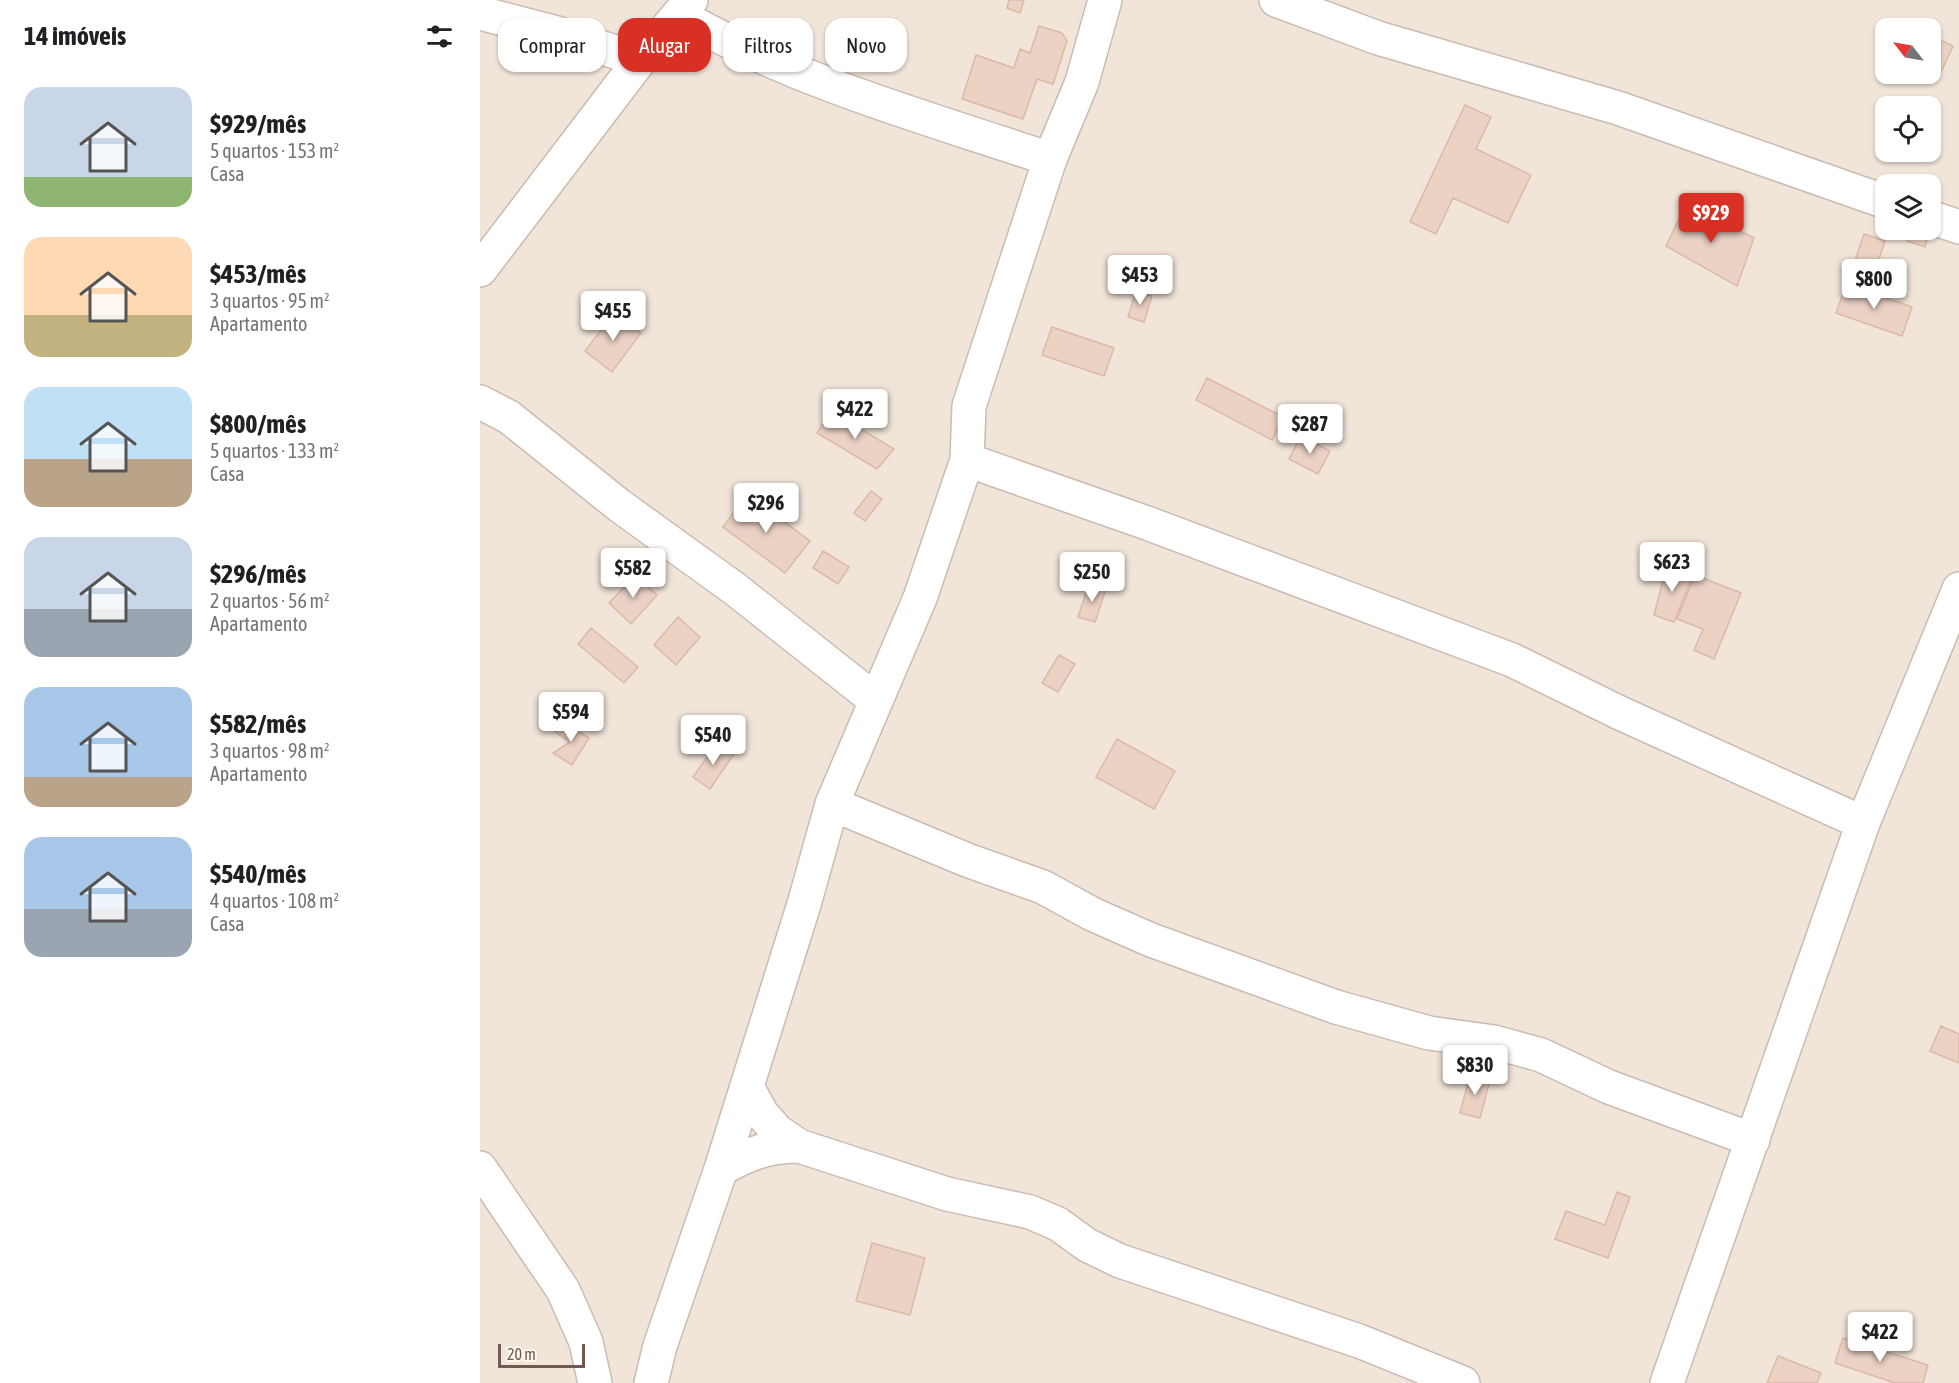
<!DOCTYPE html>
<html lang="pt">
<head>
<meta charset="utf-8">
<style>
	:root { --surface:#fff; --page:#f6f6f6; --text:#202124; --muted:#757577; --accent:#d93025 }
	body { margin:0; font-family:"Asap Condensed",sans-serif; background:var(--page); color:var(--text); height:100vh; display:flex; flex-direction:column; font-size:22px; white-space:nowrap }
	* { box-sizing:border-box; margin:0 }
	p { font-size:20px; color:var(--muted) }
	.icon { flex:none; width:33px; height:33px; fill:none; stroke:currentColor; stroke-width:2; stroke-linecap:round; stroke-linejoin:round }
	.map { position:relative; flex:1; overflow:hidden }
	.side { display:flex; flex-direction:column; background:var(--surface); width:480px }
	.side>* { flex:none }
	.guide { position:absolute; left:18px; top:18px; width:570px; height:54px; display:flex; gap:12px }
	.needle { width:39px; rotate:301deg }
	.buttons { position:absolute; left:1395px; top:18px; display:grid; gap:12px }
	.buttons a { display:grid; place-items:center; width:66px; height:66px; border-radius:12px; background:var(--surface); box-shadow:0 2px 4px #0004; font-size:30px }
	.scale { position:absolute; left:18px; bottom:15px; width:87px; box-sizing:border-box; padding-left:6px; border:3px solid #725a50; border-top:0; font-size:16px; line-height:21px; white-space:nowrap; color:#725a50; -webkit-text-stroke:4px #fdf7f0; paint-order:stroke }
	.price { position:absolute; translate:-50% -51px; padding:0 14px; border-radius:6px; background:#fff; color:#222; font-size:20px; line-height:39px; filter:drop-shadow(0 2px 3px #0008) }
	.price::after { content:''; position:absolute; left:50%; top:36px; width:18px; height:14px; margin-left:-9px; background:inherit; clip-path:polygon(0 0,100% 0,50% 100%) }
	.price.active { background:var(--accent); color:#fff }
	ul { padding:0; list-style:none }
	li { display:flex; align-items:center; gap:18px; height:150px; padding:0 24px }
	li span { display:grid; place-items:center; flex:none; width:168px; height:120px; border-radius:18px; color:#555 }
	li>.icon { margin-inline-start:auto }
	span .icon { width:72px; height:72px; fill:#fffc; stroke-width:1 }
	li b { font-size:26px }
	h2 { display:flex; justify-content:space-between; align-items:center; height:72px; padding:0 24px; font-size:26px }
	.pill { padding:0 21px; border-radius:18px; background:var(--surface); box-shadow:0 2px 4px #0004; font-size:21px; line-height:54px }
	.pill.active { background:var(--accent); color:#fff }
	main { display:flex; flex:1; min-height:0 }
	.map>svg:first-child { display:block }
	.residential { fill:#f1e4d9; fill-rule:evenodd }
	.building { fill:#ecd2c5; stroke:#dcb9a7; stroke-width:1.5 }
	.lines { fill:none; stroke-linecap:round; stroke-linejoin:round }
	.minor-casing { stroke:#cbbbb1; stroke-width:36 }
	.minor { stroke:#fff; stroke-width:33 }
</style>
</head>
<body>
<main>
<section class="side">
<h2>14 imóveis<svg class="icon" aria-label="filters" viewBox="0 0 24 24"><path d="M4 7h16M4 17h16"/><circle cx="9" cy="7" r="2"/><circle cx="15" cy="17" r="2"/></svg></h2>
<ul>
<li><span style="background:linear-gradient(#c9d6e8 75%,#8fb573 0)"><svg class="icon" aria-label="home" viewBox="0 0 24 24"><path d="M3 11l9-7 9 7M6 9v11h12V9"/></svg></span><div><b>$929/mês</b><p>5 quartos · 153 m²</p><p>Casa</p></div></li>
<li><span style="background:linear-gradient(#ffd9b3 65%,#c2b280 0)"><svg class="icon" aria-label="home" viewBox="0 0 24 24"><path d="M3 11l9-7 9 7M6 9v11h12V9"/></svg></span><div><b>$453/mês</b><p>3 quartos · 95 m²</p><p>Apartamento</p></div></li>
<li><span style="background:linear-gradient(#bfe0f5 60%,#b9a48a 0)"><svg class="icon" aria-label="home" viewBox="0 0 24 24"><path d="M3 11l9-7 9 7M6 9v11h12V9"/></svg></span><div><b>$800/mês</b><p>5 quartos · 133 m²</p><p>Casa</p></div></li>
<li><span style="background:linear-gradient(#c9d6e8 60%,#9aa5b1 0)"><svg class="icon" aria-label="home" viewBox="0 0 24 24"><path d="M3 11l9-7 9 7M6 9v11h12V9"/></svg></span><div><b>$296/mês</b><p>2 quartos · 56 m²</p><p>Apartamento</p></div></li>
<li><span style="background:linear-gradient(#a9c7e8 75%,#b9a48a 0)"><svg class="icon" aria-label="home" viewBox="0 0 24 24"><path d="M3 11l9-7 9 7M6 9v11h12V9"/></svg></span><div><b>$582/mês</b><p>3 quartos · 98 m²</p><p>Apartamento</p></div></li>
<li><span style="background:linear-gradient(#a9c7e8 60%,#9aa5b1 0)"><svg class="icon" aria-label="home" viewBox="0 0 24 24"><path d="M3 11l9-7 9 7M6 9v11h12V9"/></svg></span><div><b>$540/mês</b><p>4 quartos · 108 m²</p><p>Casa</p></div></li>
</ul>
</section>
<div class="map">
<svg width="1479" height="1383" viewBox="0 0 1479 1383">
	<rect width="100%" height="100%" fill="#faf3ea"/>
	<path class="residential" d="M0 0H1479V1383H0ZM1406 28H1450V74H1406ZM1406 106H1450V152H1406ZM1406 184H1450V230H1406Z"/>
	<path class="building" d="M529 0H544L540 13 527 8Z
		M559 26 582 33 587 41 573 84 557 79 543 119 482 99 496 55 534 68 540 49 550 53Z
		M1450 35 1473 46 1461 72 1450 67Z
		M985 105 1011 117 996 149 1051 175 1028 223 973 198 956 234 930 222Z
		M1206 205 1274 238 1257 286 1186 246Z
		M1431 230H1450L1445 247 1427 241Z
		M1384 234 1405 241 1389 289 1368 281Z
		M1366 285 1432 307 1422 336 1356 313Z
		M656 291 672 296 664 322 648 317Z
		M134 313 161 333 132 372 105 351Z
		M572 327 634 348 624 376 562 355Z
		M727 378 803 417 792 440 716 400Z
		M351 411 414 449 397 469 337 433Z
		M821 436 850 451 838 474 809 459Z
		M391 491 402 499 385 521 374 513Z
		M267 494 330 541 305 573 243 527Z
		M343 551 369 567 358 584 333 568Z
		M1187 564 1213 575 1194 622 1174 615Z
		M156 575 177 595 151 624 129 603Z
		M1215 575 1261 593 1234 659 1214 650 1223 629 1197 619Z
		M609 584 626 589 615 622 598 617Z
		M198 617 220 637 196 665 174 645Z
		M111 628 158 667 144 683 98 644Z
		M579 655 595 664 578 692 562 683Z
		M82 721 109 738 92 765 73 753 90 742 75 732Z
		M637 739 695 771 674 809 616 777Z
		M237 743 254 754 230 789 213 777Z
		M1461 1026 1479 1034V1063L1450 1051Z
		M990 1075 1010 1080 1000 1118 980 1113Z
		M1137 1192 1150 1197 1128 1258 1075 1239 1086 1211 1125 1225Z
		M392 1243 445 1258 430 1315 376 1301Z
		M1363 1338 1448 1365 1443 1383H1415L1355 1363Z
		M1298 1356 1341 1373 1337 1383H1287Z"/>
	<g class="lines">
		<defs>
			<path id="minor" d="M796 0 898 38 1138 108 1406 202
				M0 13 77 33 160 60
				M199 15C314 81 444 117 570 159
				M1450 217 1479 227
				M0 270 160 60 211 0
				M0 402 29 417 140 506 255 589 394 699
				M487 460 667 523 1032 660 1140 713 1383 823
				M352 804 487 860 563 887 612 914 671 940 856 1007 949 1033 1014 1042 1061 1055 1129 1087 1273 1140
				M267 1087 282 1114 297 1131 319 1146 467 1194 550 1212 578 1224 607 1245 640 1261 879 1341 983 1383
				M0 1168 83 1290 106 1342 115 1383
				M241 1169C268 1154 288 1146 319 1146
				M171 1383 180 1346 241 1169 325 901 352 804 440 598 487 460 489 406 570 159 602 82 625 0
				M1187 1383 1383 823 1479 589"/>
		</defs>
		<use href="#minor" class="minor-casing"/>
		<use href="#minor" class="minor"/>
	</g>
</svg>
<div class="buttons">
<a><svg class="needle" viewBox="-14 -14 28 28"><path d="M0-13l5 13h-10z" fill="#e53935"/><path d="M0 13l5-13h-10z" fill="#757577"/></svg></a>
<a><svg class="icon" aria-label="locate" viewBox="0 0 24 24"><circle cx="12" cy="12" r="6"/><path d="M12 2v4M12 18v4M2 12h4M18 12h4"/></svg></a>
<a><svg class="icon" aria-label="layers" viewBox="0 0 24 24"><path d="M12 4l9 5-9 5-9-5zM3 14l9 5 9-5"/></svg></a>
</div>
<div class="scale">20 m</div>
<b class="price active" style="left:1231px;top:244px">$929</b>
<b class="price" style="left:660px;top:306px">$453</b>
<b class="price" style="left:1394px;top:310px">$800</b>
<b class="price" style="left:133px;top:342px">$455</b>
<b class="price" style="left:375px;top:440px">$422</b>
<b class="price" style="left:830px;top:455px">$287</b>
<b class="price" style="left:286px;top:534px">$296</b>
<b class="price" style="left:1192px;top:593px">$623</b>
<b class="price" style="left:153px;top:599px">$582</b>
<b class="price" style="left:612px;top:603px">$250</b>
<b class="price" style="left:91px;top:743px">$594</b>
<b class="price" style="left:233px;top:766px">$540</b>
<b class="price" style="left:995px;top:1096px">$830</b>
<b class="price" style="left:1400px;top:1363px">$422</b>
<div class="guide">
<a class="pill">Comprar</a>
<a class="pill active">Alugar</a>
<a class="pill">Filtros</a>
<a class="pill">Novo</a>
</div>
</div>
</main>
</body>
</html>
